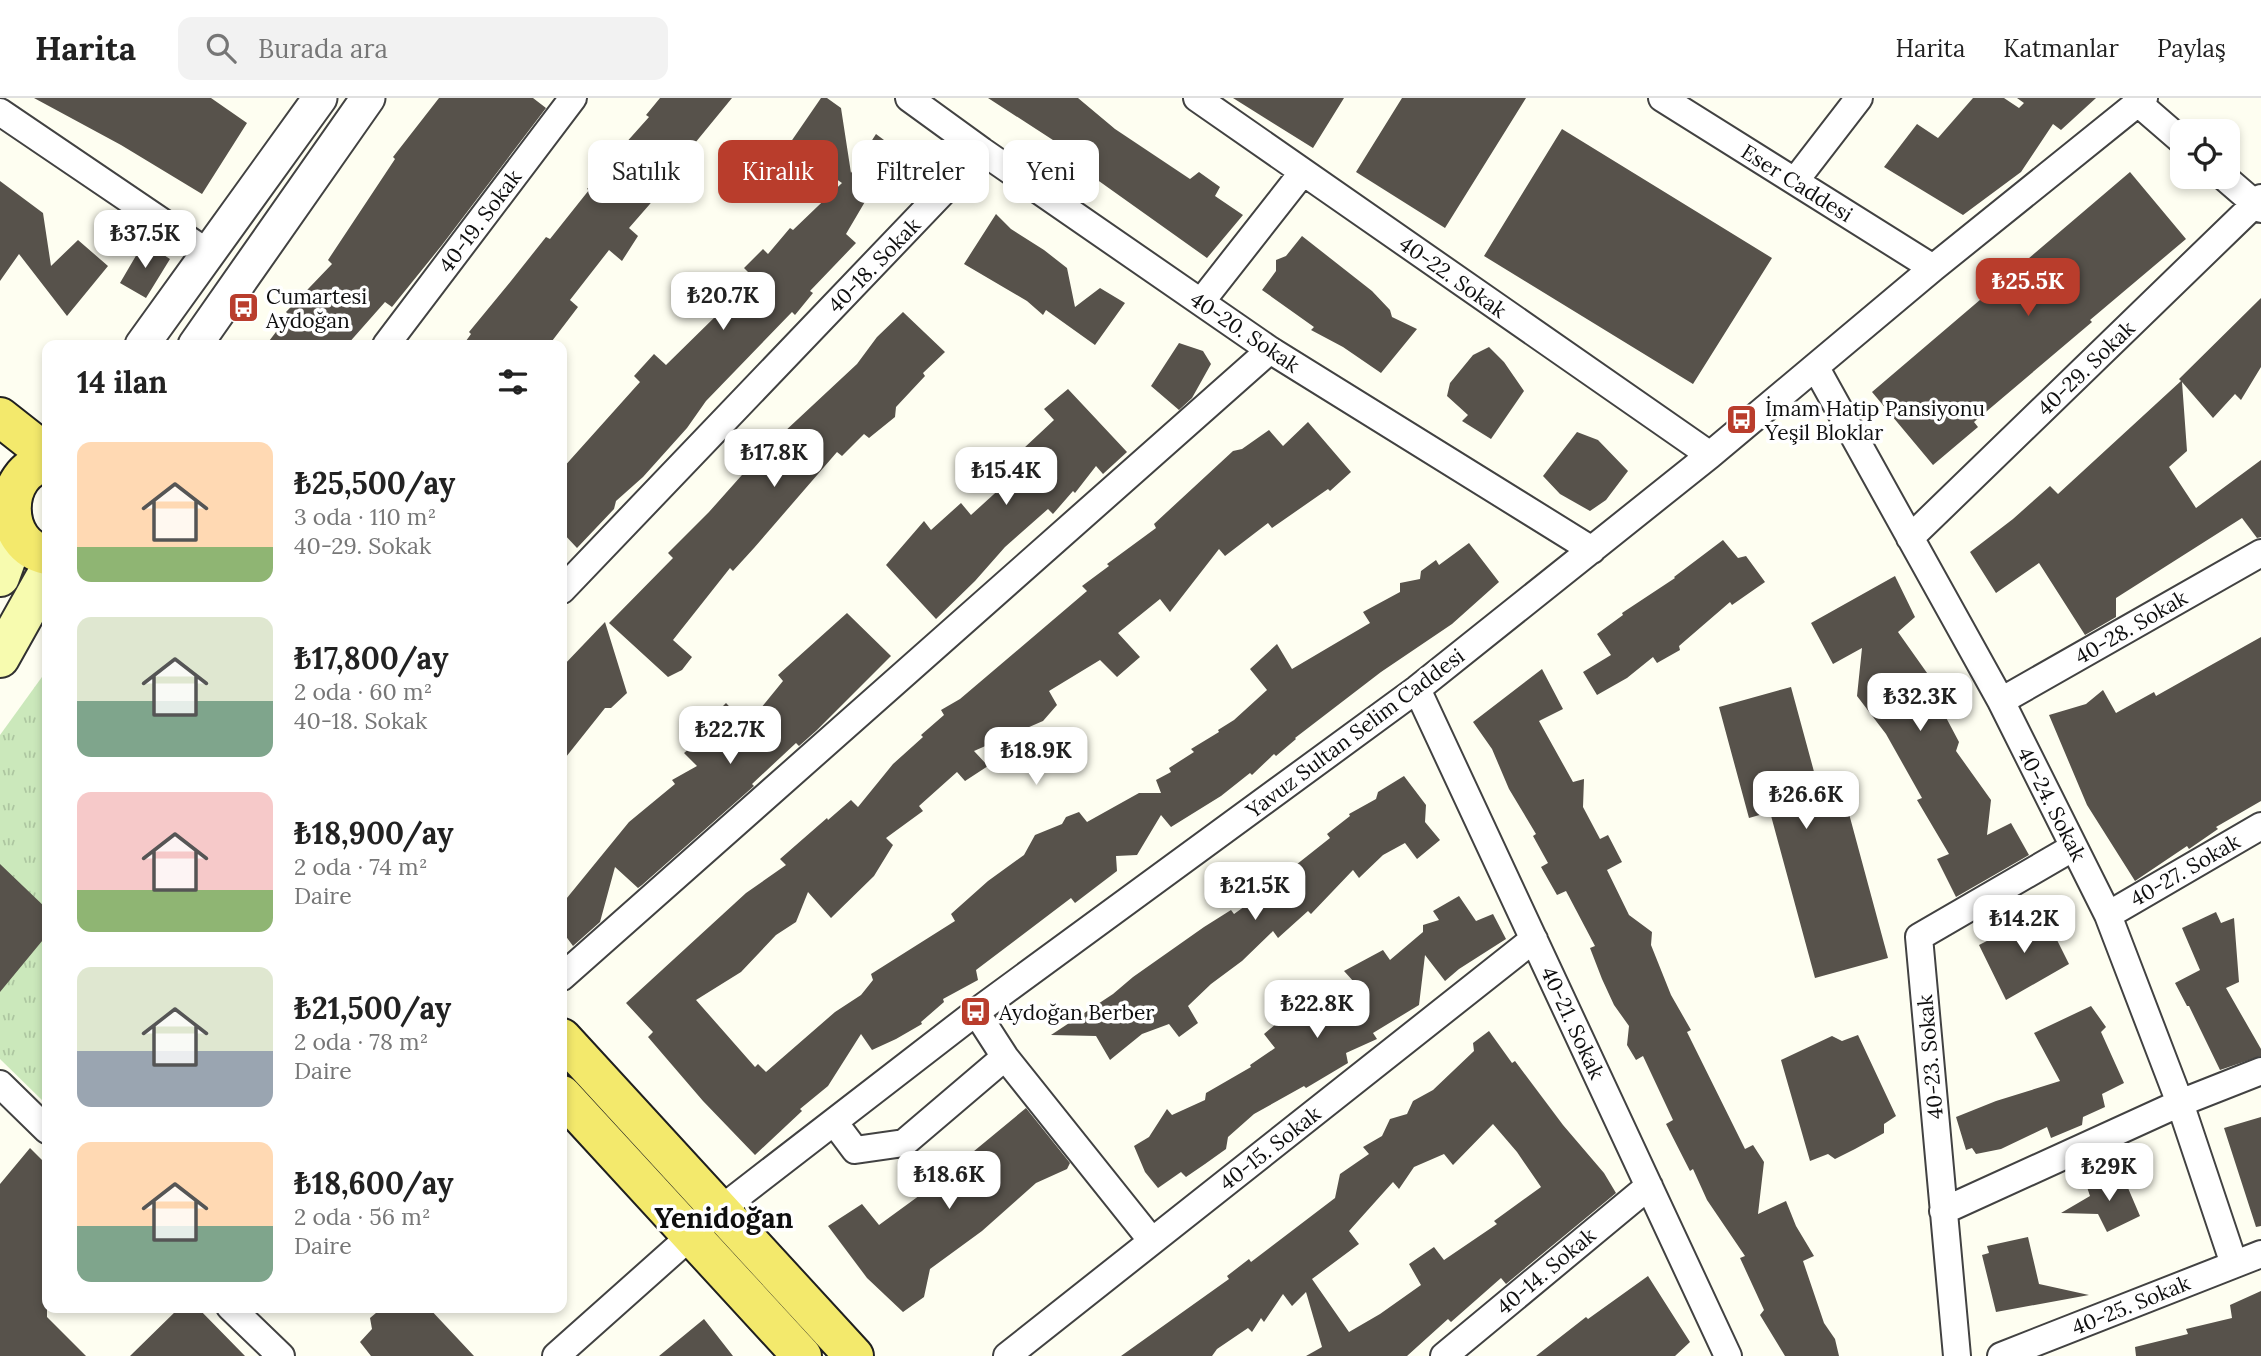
<!DOCTYPE html>
<html lang="tr">
<head>
<meta charset="utf-8">
<style>
	:root { --surface:#fff; --page:#f2f2f2; --text:#222; --muted:#767676; --line:#e0e0e0; --accent:#b93d2c }
	body { margin:0; font-family:Lora,serif; background:var(--page); color:var(--text); height:100vh; display:flex; flex-direction:column; font-size:26px; white-space:nowrap }
	* { box-sizing:border-box; margin:0 }
	p { font-size:23px; color:var(--muted) }
	.icon { flex:none; width:38px; height:38px; fill:none; stroke:currentColor; stroke-width:2; stroke-linecap:round; stroke-linejoin:round }
	.map { position:relative; flex:1; overflow:hidden }
	.details { position:absolute; left:42px; top:242px; width:525px; height:973px; display:flex; flex-direction:column; background:var(--surface); border-radius:14px; box-shadow:0 4px 10px #0003 }
	.details>* { flex:none }
	.guide { position:absolute; left:588px; top:42px; width:665px; height:63px; display:flex; gap:14px }
	.controls { position:absolute; left:2170px; top:21px; display:grid; gap:14px }
	.controls a { display:grid; place-items:center; width:70px; height:70px; border-radius:14px; background:var(--surface); box-shadow:0 4px 10px #0003; font-size:35px }
	.price { position:absolute; translate:-50% -60px; padding:0 16px; border-radius:14px; background:#fff; color:#222; font-size:23px; line-height:46px; filter:drop-shadow(0 2px 4px #0008) }
	.price::after { content:''; position:absolute; left:50%; top:42px; width:21px; height:16px; margin-left:-10px; background:inherit; clip-path:polygon(0 0,100% 0,50% 100%) }
	.price.active { background:var(--accent); color:#fff }
	ul { padding:0; list-style:none }
	li { display:flex; align-items:center; gap:21px; height:175px; padding:0 35px }
	li span { display:grid; place-items:center; flex:none; width:196px; height:140px; border-radius:14px; color:#555 }
	li>.icon { margin-inline-start:auto }
	span .icon { width:84px; height:84px; fill:#fffc; stroke-width:1 }
	li b { font-size:30px }
	h2 { display:flex; justify-content:space-between; align-items:center; height:84px; padding:0 35px; font-size:30px }
	.pill { padding:0 24px; border-radius:14px; background:var(--surface); box-shadow:0 4px 10px #0003; font-size:24px; line-height:63px }
	.pill.active { background:var(--accent); color:#fff }
	header { display:flex; align-items:center; gap:42px; box-sizing:border-box; height:98px; padding:0 35px; background:var(--surface); border-bottom:2px solid var(--line) }
	header strong { font-size:33px }
	nav { display:flex; gap:38px; margin-inline-start:auto; font-size:24px }
	.search { width:490px; height:63px; background:var(--page); display:flex; align-items:center; gap:18px; box-sizing:border-box; padding:0 24px; border-radius:14px; color:var(--muted); font-size:26px }
	.map>svg:first-child { display:block }
	.park { fill:url(#park-tufts) }
	.building { fill:#57524b; fill-rule:evenodd }
	.lines { fill:none; stroke-linecap:round; stroke-linejoin:round }
	.minor-casing { stroke:#424242; stroke-width:30 }
	.tertiary-casing { stroke:#424242; stroke-width:37 }
	.secondary-casing { stroke:#313131; stroke-width:42 }
	.primary-casing { stroke:#202020; stroke-width:42 }
	.minor { stroke:#fff; stroke-width:26 }
	.tertiary { stroke:#fff; stroke-width:33 }
	.secondary { stroke:#f7fbaf; stroke-width:38 }
	.primary { stroke:#f3e96c; stroke-width:38 }
	.labels { text-anchor:middle; dominant-baseline:central; stroke-width:7; stroke-linejoin:round; paint-order:stroke }
	.street-label { font-size:21px; fill:#0f0f0f; stroke:#fff }
	.poi-label { font-size:21px; fill:#0f0f0f; stroke:#fff; text-anchor:start }
	.district-label { font-size:28px; font-weight:bold; fill:#0f0f0f; stroke:#fff }
</style>
</head>
<body>
<header>
<strong>Harita</strong>
<div class="search"><svg class="icon" aria-label="search" viewBox="0 0 24 24"><circle cx="10" cy="10" r="6"/><path d="M15 15l6 6"/></svg>Burada ara</div>
<nav><a>Harita</a><a>Katmanlar</a><a>Paylaş</a></nav>
</header>
<div class="map">
<svg width="2261" height="1258" viewBox="0 0 2261 1258">
	<defs>
		<pattern id="park-tufts" width="24" height="20" patternUnits="userSpaceOnUse" patternTransform="scale(1.75)"><rect width="24" height="20" fill="#cbe8bb"/><path d="M3 7l-1-3M5 7V3M7 7l1-3M15 17l-1-3M17 17v-4M19 17l1-3" fill="none" stroke="#adc6a0"/></pattern>
	</defs>
	<rect width="100%" height="100%" fill="#fefef1"/>
	<path class="park" d="M47 572V1007L0 961V637Z"/>
	<path class="building" d="M34 0H211L247 25 202 96 121 47Z
		M439 0H533L546 10 442 147 392 209 385 204 347 247H266L289 217 286 214 332 166 328 162 395 61 393 59Z
		M660 0H732L686 56 689 59 668 81 670 83 629 130 638 138 622 163 609 152 570 202 578 209 549 247H463L471 236 469 234 511 183 546 139 550 141 589 92 587 91 608 67 607 66 649 19 646 17Z
		M821 0H827L841 10 851 75 876 36 896 51 846 136 856 145 810 193 813 195 795 217 792 214 706 303 687 330 643 379 616 403 614 411 577 450 562 434V371L640 284 634 278 654 256 666 267 721 213 752 178 744 170 763 151 768 156 790 130 793 132 842 85 788 48Z
		M988 0H1078L1115 31 1190 81 1199 74 1220 89 1215 98 1243 117 1207 160 1082 71 1056 44Z
		M1233 0H1344L1313 50Z
		M1402 0H1526L1445 130 1356 74Z
		M1973 0H2004L2019 10 2024 5 2017 0H2096L2061 32 2053 26 2021 74 1963 117 1884 69 1917 26 1938 40Z
		M1562 31 1772 160 1693 286 1484 158Z
		M2130 74 2186 141 2090 222 2092 224 1974 324 1978 329 1933 367 1872 294Z
		M0 83 43 115 51 168 78 142 108 168 67 218 19 156 0 183Z
		M996 116 1011 131 1044 152 1067 170 1075 209 1100 190 1125 205 1095 247 1046 212 1043 217 1027 203 964 166Z
		M1302 138 1372 193 1390 212 1392 219 1417 231 1381 275 1343 249 1311 232 1314 229 1262 192 1276 173V162L1286 158Z
		M144 144 170 161 146 200 120 185Z
		M2261 200V269L2241 302 2235 296 2213 320 2182 284 2187 353 2169 369 2196 410 2261 362V439L2257 440 2242 420 2116 500V519L2085 537 2039 465 1996 495 1970 454 2013 421 2050 388 2058 396 2181 283 2179 281Z
		M903 214 945 254 923 275 925 278 896 309 895 319 869 340 864 336 842 358 837 354 754 450 733 473 730 470 673 542 692 559 682 572 668 579 609 525 673 460 668 455 709 414 781 333 783 335 857 266 877 239Z
		M1179 245 1203 253 1211 266 1192 300 1179 312 1151 288Z
		M1489 249 1504 264 1524 293 1491 341 1462 323 1468 317 1447 298 1450 285 1473 257Z
		M1068 291 1127 354 1103 376 1096 368 1075 395 1073 393 1053 416 1048 411 1005 449 975 483 936 521 886 467 924 423 931 432 961 405 971 417 1016 376 1007 366 1054 322 1044 311Z
		M1308 324 1351 374 1330 393 1328 391 1272 430 1268 425 1225 458 1219 451 1170 514 1160 501 1118 535 1140 559 1117 579 1100 562 1049 593 1057 607 1043 623 974 653 988 668 965 683 957 674 919 708 923 713 886 740 893 747 874 778 831 820 808 794 796 824 776 837 741 874 696 902 755 969 758 966 766 974 835 914 861 897 873 882 871 876 955 823 951 816 988 783 1024 757 1035 737 1062 726 1066 719 1079 714 1087 724 1139 695H1161L1156 682 1171 674 1169 670 1194 654 1191 651 1219 634 1218 632 1234 622 1267 592 1250 571 1277 546 1292 571 1370 525 1363 514 1400 494V485L1420 481 1421 473 1436 462 1439 467 1469 445 1499 484 1452 526 1381 574 1295 640 1296 641 1276 658 1274 656 1252 677 1250 675 1221 698 1171 729 1161 717 1137 757 1116 758 1117 773 1075 805 1071 800 976 872 978 882 943 901 944 904 921 924 922 926 896 941 872 952 861 936 828 988 800 1011 802 1013 755 1057 703 1003 648 939 653 934 626 905 746 795 786 767 780 761 827 720 828 722 851 702 858 709 893 666 923 639 921 637 944 617 941 612 960 601 1087 493 1082 488 1109 468 1107 466 1156 430 1154 426 1233 353 1242 351 1269 332 1283 348Z
		M1577 334 1598 342 1628 373 1606 402 1590 413 1560 396 1543 378Z
		M1723 442 1738 460 1746 458 1765 484 1732 507 1730 504 1679 548 1680 552 1657 565 1653 559 1627 580 1597 597 1583 574 1611 557 1597 536 1623 517 1622 515 1675 480 1674 479Z
		M1895 478 1915 519 1898 534 1932 582V593L1959 644 1956 653 1991 702 1987 737 2011 725 2029 757 1956 799 1937 761 1949 756 1917 702 1922 700 1886 636 1857 598 1862 550 1833 566 1811 525Z
		M847 515 891 558 817 632 799 648 796 645 752 686 754 688 642 787 638 790 615 769 600 824 573 848 562 833V806L629 724 675 686 672 682 697 668 684 655 707 636 703 628 726 605 747 627 783 583 778 577Z
		M605 524 627 595 611 610H605L562 664V569Z
		M2261 539V703L2216 729 2218 731 2189 751 2187 748 2135 783 2087 707 2049 617 2086 606 2103 592 2116 615 2154 594 2156 598Z
		M1542 571 1563 611 1539 623 1573 684 1584 681 1583 709 1600 741 1608 737 1622 764 1607 772 1629 817 1652 834 1651 847 1671 897 1691 932 1687 934 1745 1051 1753 1047 1764 1064 1758 1116 1786 1103 1796 1128 1814 1158 1803 1163 1824 1225 1835 1241 1839 1258H1785L1760 1217 1764 1212 1740 1160 1745 1158 1707 1102 1693 1071 1690 1073 1666 1026 1673 1022 1643 958 1636 962 1627 947 1629 928 1614 907 1602 881 1590 850 1595 848 1566 793 1557 797 1541 769 1548 765 1533 738 1536 736 1509 691 1492 651 1473 624Z
		M1791 589 1816 681 1838 675 1888 860 1815 880 1770 714 1749 720 1719 609Z
		M1404 678 1426 707 1425 724 1440 742 1417 761 1405 745 1383 757 1359 780 1353 772 1311 816 1308 813 1278 840 1273 833 1242 863 1211 886 1188 908 1198 925 1179 939 1169 926 1142 936 1110 962 1096 938 1051 937 1113 896 1133 879 1204 829 1231 812 1234 816 1284 780 1282 778 1330 740 1327 736 1350 718 1349 716 1376 701 1378 694Z
		M0 766 47 811V837L0 894Z
		M1459 798 1476 823 1493 816 1506 841 1459 871 1445 883 1425 857 1419 907 1373 935 1377 941 1346 955 1348 965 1306 990 1304 988 1254 1016 1228 1039 1226 1051 1205 1066 1186 1079 1181 1074 1158 1090 1145 1074 1134 1048 1149 1039 1167 1011 1172 1017 1205 1002 1206 995 1251 969 1250 967 1275 950 1264 936 1307 900 1354 884 1344 873 1383 852 1390 862 1423 834V827L1439 822 1433 813Z
		M2043 814 2069 866 2006 902 1979 847Z
		M2216 814 2221 825 2234 820 2239 884 2226 890 2261 951V958L2220 972 2189 908H2187L2175 885 2200 872 2182 830Z
		M2091 908 2106 929 2101 934 2124 985 2102 996 2105 1009 2083 1019 2082 1027 2051 1040 2047 1029 2001 1051 1976 1056 1972 1050 1966 1052 1956 1019 1996 1003 2060 983 2034 935Z
		M1489 933 1512 965 1515 963 1563 1027 1604 1075 1616 1095 1506 1186 1501 1180 1451 1224 1448 1221 1407 1258H1306L1322 1249 1306 1194 1292 1208 1283 1196 1264 1224 1261 1220 1252 1234 1248 1230 1217 1251 1212 1258H1121L1229 1181 1227 1178 1249 1161 1251 1164 1335 1100 1340 1076 1369 1056 1363 1049 1382 1038 1390 1021 1407 1016 1413 1003 1433 992 1474 953 1473 945ZM1493 1026 1517 1054 1541 1089 1494 1123 1497 1126 1444 1162 1434 1149 1409 1166 1421 1187 1380 1216 1349 1234 1312 1181 1359 1146 1349 1133 1393 1084 1399 1091 1414 1069 1444 1056 1453 1067Z
		M1858 937 1896 1018 1884 1026V1035L1855 1051 1835 1061 1828 1056 1810 1063 1781 962 1832 938 1842 943Z
		M1026 1010 1070 1065 1067 1071 1036 1085 982 1133 930 1171 924 1199 903 1214 867 1180 828 1128 862 1106 879 1127 964 1065 962 1063Z
		M2261 1019V1128L2256 1129 2224 1030Z
		M30 1050 47 1067V1219L86 1258H0V1086Z
		M2122 1076 2140 1118 2107 1134 2098 1116 2061 1115 2090 1098 2087 1089Z
		M2028 1139 2039 1186 2089 1197 1996 1214 1982 1157 1989 1155 1987 1148Z
		M1648 1178 1690 1244 1675 1258H1536L1586 1219 1588 1221Z
		M2261 1193V1258H2136L2135 1249 2188 1236 2186 1231 2232 1220 2230 1207Z
		M180 1209H197L245 1258H130Z
		M383 1209H428L474 1258H371L360 1244 372 1231 370 1220Z
		M704 1221 733 1258H659Z"/>
	<g class="lines">
		<defs>
			<path id="minor" d="M909 0 982 53 1270 252 1592 452
				M1197 0 1710 357
				M1662 0 1933 170
				M2138 5 2182 43
				M0 14 208 155
				M2224 79 2261 111
				M1795 83 1859 0
				M1201 204 1303 74
				M386 247 573 0
				M1816 270 2001 603 2108 817 2180 1005 2234 1166
				M1910 440 2261 100
				M562 492 982 53
				M1417 591 1728 1258
				M2001 603 2261 455
				M2108 817 2261 728
				M562 879 1270 252
				M976 914 1005 959 1152 1143
				M0 986 47 1032
				M834 1024 855 1052 904 1045 1005 959
				M1943 1113 2180 1005 2261 973
				M230 1209 281 1258
				M556 1258 721 1111 976 914 1417 591 1710 357 1933 170 2144 0
				M1007 1258 1534 841
				M1444 1258 1649 1088
				M1957 1258 1919 839 2074 749
				M2001 1258 2261 1156"/>
			<path id="tertiary" d="M142 247 320 0
				M195 247 368 0"/>
			<path id="secondary" d="M0 479 15 437
				M0 560 47 476"/>
			<path id="primary" d="M0 319 47 356
				M47 364C0 373 0 448 47 457
				M562 940 854 1258
				M562 997 802 1258"/>
		</defs>
		<use href="#minor" class="minor-casing"/>
		<use href="#tertiary" class="tertiary-casing"/>
		<use href="#secondary" class="secondary-casing"/>
		<use href="#primary" class="primary-casing"/>
		<use href="#minor" class="minor"/>
		<use href="#tertiary" class="tertiary"/>
		<use href="#secondary" class="secondary"/>
		<use href="#primary" class="primary"/>
	</g>
	<defs>
		<symbol id="bus-square" viewBox="-11 -11 22 22"><rect x="-9" y="-9" width="18" height="18" rx="4" fill="#b93d2c" stroke="#fff"/><path d="M-5-6H5V4H4V6H2V4H-2V6H-4V4H-5ZM-3.5-4V0h7V-4ZM-3.5 1.2v1.5H-2V1.2ZM2 1.2v1.5H3.5V1.2Z" fill="#fff"/></symbol>
	</defs>
	<g fill-rule="evenodd">
		<use href="#bus-square" x="226" y="192" width="35" height="35"/>
		<use href="#bus-square" x="1724" y="304" width="35" height="35"/>
		<use href="#bus-square" x="958" y="896" width="35" height="35"/>
	</g>
	<g class="labels">
		<g class="street-label">
			<text transform="translate(1797 85) rotate(32)">Eser Caddesi</text>
			<text transform="translate(480 123) rotate(-53)">40-19. Sokak</text>
			<text transform="translate(874 167) rotate(-46)">40-18. Sokak</text>
			<text transform="translate(1453 179) rotate(35)">40-22. Sokak</text>
			<text transform="translate(1245 234) rotate(34)">40-20. Sokak</text>
			<text transform="translate(2086 270) rotate(-44)">40-29. Sokak</text>
			<text transform="translate(2131 529) rotate(-30)">40-28. Sokak</text>
			<text transform="translate(1355 635) rotate(-37)">Yavuz Sultan Selim Caddesi</text>
			<text transform="translate(2052 706) rotate(63)">40-24. Sokak</text>
			<text transform="translate(2185 772) rotate(-30)">40-27. Sokak</text>
			<text transform="translate(1573 925) rotate(65)">40-21. Sokak</text>
			<text transform="translate(1930 959) rotate(-95)">40-23. Sokak</text>
			<text transform="translate(1270 1050) rotate(-38)">40-15. Sokak</text>
			<text transform="translate(1546 1173) rotate(-40)">40-14. Sokak</text>
			<text transform="translate(2131 1207) rotate(-22)">40-25. Sokak</text>
		</g>
		<g class="poi-label">
			<text x="266" y="198">Cumartesi<tspan x="266" dy="24">Aydoğan</tspan></text>
			<text x="1765" y="310">İmam Hatip Pansiyonu<tspan x="1765" dy="24">Yeşil Bloklar</tspan></text>
			<text x="999" y="914">Aydoğan Berber</text>
		</g>
		<g class="district-label">
			<text x="724" y="1120">Yenidoğan</text>
		</g>
	</g>
</svg>
<div class="controls">
<a><svg class="icon" aria-label="locate" viewBox="0 0 24 24"><circle cx="12" cy="12" r="6"/><path d="M12 2v4M12 18v4M2 12h4M18 12h4"/></svg></a>
</div>
<b class="price" style="left:145px;top:172px">₺37.5K</b>
<b class="price active" style="left:2028px;top:220px">₺25.5K</b>
<b class="price" style="left:723px;top:234px">₺20.7K</b>
<b class="price" style="left:774px;top:391px">₺17.8K</b>
<b class="price" style="left:1006px;top:409px">₺15.4K</b>
<b class="price" style="left:1920px;top:635px">₺32.3K</b>
<b class="price" style="left:730px;top:668px">₺22.7K</b>
<b class="price" style="left:1036px;top:689px">₺18.9K</b>
<b class="price" style="left:1806px;top:733px">₺26.6K</b>
<b class="price" style="left:1255px;top:824px">₺21.5K</b>
<b class="price" style="left:2024px;top:857px">₺14.2K</b>
<b class="price" style="left:1317px;top:942px">₺22.8K</b>
<b class="price" style="left:2109px;top:1105px">₺29K</b>
<b class="price" style="left:949px;top:1113px">₺18.6K</b>
<div class="guide">
<a class="pill">Satılık</a>
<a class="pill active">Kiralık</a>
<a class="pill">Filtreler</a>
<a class="pill">Yeni</a>
</div>
<section class="details">
<h2>14 ilan<svg class="icon" aria-label="filters" viewBox="0 0 24 24"><path d="M4 7h16M4 17h16"/><circle cx="9" cy="7" r="2"/><circle cx="15" cy="17" r="2"/></svg></h2>
<ul>
<li><span style="background:linear-gradient(#ffd9b3 75%,#8fb573 0)"><svg class="icon" aria-label="home" viewBox="0 0 24 24"><path d="M3 11l9-7 9 7M6 9v11h12V9"/></svg></span><div><b>₺25,500/ay</b><p>3 oda · 110 m²</p><p>40-29. Sokak</p></div></li>
<li><span style="background:linear-gradient(#dfe7d0 60%,#7fa58c 0)"><svg class="icon" aria-label="home" viewBox="0 0 24 24"><path d="M3 11l9-7 9 7M6 9v11h12V9"/></svg></span><div><b>₺17,800/ay</b><p>2 oda · 60 m²</p><p>40-18. Sokak</p></div></li>
<li><span style="background:linear-gradient(#f6c9c9 70%,#8fb573 0)"><svg class="icon" aria-label="home" viewBox="0 0 24 24"><path d="M3 11l9-7 9 7M6 9v11h12V9"/></svg></span><div><b>₺18,900/ay</b><p>2 oda · 74 m²</p><p>Daire</p></div></li>
<li><span style="background:linear-gradient(#dfe7d0 60%,#9aa5b1 0)"><svg class="icon" aria-label="home" viewBox="0 0 24 24"><path d="M3 11l9-7 9 7M6 9v11h12V9"/></svg></span><div><b>₺21,500/ay</b><p>2 oda · 78 m²</p><p>Daire</p></div></li>
<li><span style="background:linear-gradient(#ffd9b3 60%,#7fa58c 0)"><svg class="icon" aria-label="home" viewBox="0 0 24 24"><path d="M3 11l9-7 9 7M6 9v11h12V9"/></svg></span><div><b>₺18,600/ay</b><p>2 oda · 56 m²</p><p>Daire</p></div></li>
</ul>
</section>
</div>
</body>
</html>
